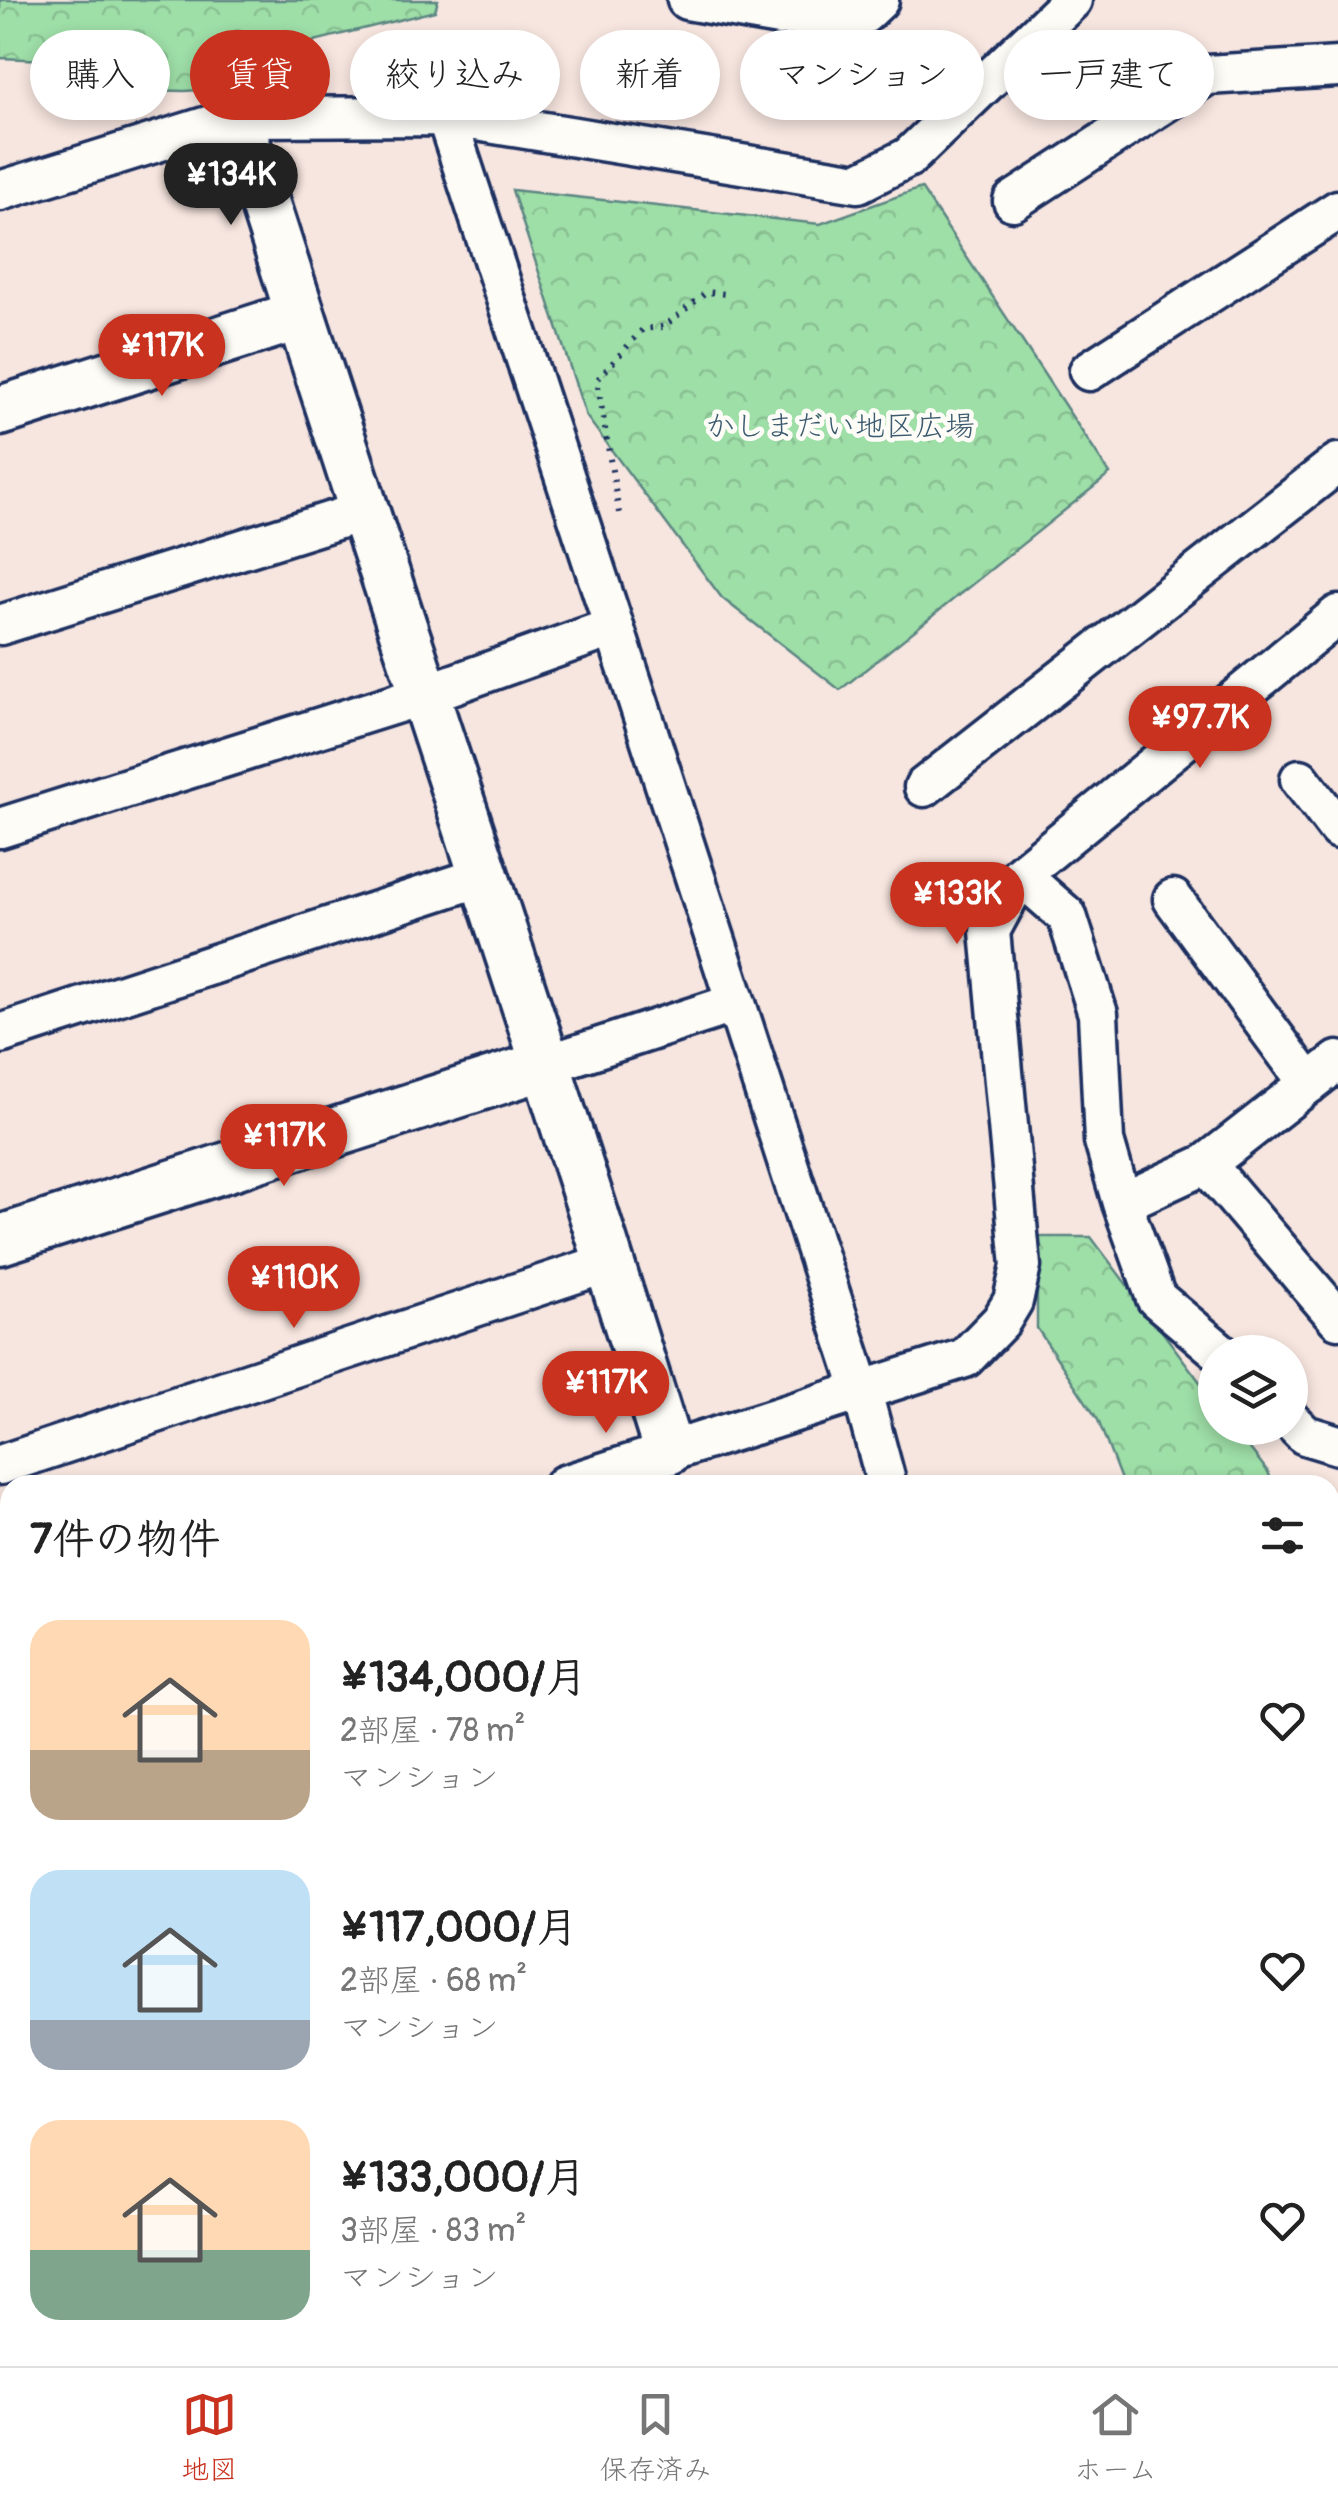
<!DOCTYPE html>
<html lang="ja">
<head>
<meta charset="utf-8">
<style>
	:root { --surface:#fff; --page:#f2f2f2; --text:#222; --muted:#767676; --line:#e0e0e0; --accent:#c8321e }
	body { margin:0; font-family:Pangolin,"Klee One",sans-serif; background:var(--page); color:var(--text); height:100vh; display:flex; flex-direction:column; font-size:38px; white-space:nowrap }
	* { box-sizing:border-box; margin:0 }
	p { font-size:32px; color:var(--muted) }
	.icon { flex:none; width:55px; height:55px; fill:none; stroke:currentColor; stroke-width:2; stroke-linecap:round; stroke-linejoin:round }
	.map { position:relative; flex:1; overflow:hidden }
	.panel { position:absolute; left:0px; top:1475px; width:1340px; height:892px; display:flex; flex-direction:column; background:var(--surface); border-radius:30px 30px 0 0; box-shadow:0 5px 15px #0003 }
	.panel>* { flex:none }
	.guide { position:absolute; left:30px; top:30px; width:1280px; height:90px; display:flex; gap:20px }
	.controls { position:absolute; left:1198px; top:1335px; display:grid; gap:20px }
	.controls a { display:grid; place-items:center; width:110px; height:110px; border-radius:50%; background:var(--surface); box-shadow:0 5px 15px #0003; font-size:50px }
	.price { position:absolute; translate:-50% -85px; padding:0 22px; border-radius:35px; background:var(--accent); color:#fff; font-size:32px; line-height:65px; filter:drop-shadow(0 2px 5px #0008) }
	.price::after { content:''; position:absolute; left:50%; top:60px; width:30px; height:22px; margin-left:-15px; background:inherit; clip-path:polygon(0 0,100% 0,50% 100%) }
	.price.selected { background:#222; color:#fff }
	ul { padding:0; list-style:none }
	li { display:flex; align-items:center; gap:30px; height:250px; padding:0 30px }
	li span { display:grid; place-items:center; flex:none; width:280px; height:200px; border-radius:30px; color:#555 }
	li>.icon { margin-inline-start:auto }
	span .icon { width:120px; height:120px; fill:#fffc; stroke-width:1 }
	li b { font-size:42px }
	h2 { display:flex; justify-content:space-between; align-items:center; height:120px; padding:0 30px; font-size:42px }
	.pill { padding:0 35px; border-radius:45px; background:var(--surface); box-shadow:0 5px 15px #0003; font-size:35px; line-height:90px }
	.pill.selected { background:var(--accent); color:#fff }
	.tabs { display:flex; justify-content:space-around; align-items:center; height:140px; border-top:2px solid var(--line); background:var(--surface); font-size:28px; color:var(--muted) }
	.tabs a { display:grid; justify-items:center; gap:5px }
	.tabs .selected { color:var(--accent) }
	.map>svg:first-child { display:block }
	.forest { fill:url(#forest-crowns); stroke:#5c8682; stroke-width:2.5 }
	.building { fill:#eaafa7; stroke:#1b2f5e; stroke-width:2.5 }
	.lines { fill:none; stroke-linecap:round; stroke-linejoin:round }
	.minor-casing { stroke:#1b2f5e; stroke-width:45 }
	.tertiary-casing { stroke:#1b2f5e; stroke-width:55 }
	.path { stroke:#1b2f5e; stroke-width:6; stroke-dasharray:2.5 8; stroke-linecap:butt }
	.minor { stroke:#fdfcf7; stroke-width:38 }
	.tertiary { stroke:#fdfcf7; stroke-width:48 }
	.labels { text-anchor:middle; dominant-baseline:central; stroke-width:9; stroke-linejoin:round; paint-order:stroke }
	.park-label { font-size:30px; fill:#3c5b70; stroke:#fdfcf7 }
</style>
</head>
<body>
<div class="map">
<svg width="1338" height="2366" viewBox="0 0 1338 2366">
	<defs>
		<pattern id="forest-crowns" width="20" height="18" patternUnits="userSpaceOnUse" patternTransform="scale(2.5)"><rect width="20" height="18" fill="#9edea7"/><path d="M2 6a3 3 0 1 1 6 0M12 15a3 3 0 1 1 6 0" fill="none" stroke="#88bf92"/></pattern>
	</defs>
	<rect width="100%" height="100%" fill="#f7e5df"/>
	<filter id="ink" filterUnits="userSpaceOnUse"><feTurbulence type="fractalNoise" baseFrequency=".01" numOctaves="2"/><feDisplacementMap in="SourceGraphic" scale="20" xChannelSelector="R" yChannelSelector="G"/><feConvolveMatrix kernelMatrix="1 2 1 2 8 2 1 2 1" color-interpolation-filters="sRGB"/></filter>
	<g filter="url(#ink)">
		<path class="forest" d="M0 0H438L435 11 314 41 302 82 185 91 100 89 48 60 0 58Z
			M921 188 1110 474 840 690 722 598 586 416 512 190 820 224Z
			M1037 1237H1091L1215 1402V1428H1234L1268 1472 1274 1485H1123L1098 1420 1037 1328Z
			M0 1683 10 1686V2358H1330V2135L1338 2166V2366H0Z"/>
		<path class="building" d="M669 2358H716L728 2366H681Z"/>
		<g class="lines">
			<defs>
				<path id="minor" d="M687 0 779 16 864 14 879 0
					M446 116 614 627 862 1392 887 1485
					M0 191 237 117 446 116 858 183 909 157 1072 0
					M1013 201 1207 75 1338 67
					M1089 371 1338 210
					M0 625 364 511
					M1300 779 1338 829
					M924 787 1338 463
					M0 828 423 695 614 627
					M1020 875 1338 615
					M1173 899 1309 1084
					M0 1034 484 876
					M545 1065 736 1003
					M1206 1164 1338 1319
					M1122 1203 1206 1164 1338 1061
					M1290 1420 1305 1435 1338 1445
					M0 1465 610 1262
					M564 1485 965 1358 1001 1321 1013 1301 1021 1266 990 931 1020 875 1067 916 1098 1014 1104 1141 1122 1203 1156 1298 1220 1352
					M0 1569 3 1578 10 1582"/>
				<path id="tertiary" d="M237 117C378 562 530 1004 668 1450
					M0 411 300 315
					M0 1240 545 1065"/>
			</defs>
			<use href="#minor" class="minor-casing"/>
			<use href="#tertiary" class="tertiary-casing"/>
			<path class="path" d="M619 513 597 380 643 329 663 327 707 292 726 294
				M1330 1723 1338 1726
				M0 2061H10
				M0 2250 10 2252
				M0 2276 10 2278
				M91 2358 110 2366
				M220 2358 228 2366
				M415 2358 469 2366
				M68 2366 72 2358
				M314 2366 326 2358"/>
			<use href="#minor" class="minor"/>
			<use href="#tertiary" class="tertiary"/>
		</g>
	</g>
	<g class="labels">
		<g class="park-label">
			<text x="840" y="426">かしまだい地区広場</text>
		</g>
	</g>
</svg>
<div class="controls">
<a><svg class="icon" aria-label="layers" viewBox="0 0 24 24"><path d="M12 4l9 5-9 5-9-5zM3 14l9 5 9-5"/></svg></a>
</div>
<b class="price selected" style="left:231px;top:228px">¥134K</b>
<b class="price" style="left:162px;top:399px">¥117K</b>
<b class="price" style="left:1200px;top:771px">¥97.7K</b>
<b class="price" style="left:957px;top:947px">¥133K</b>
<b class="price" style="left:284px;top:1189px">¥117K</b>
<b class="price" style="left:294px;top:1331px">¥110K</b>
<b class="price" style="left:606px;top:1436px">¥117K</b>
<div class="guide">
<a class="pill">購入</a>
<a class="pill selected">賃貸</a>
<a class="pill">絞り込み</a>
<a class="pill">新着</a>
<a class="pill">マンション</a>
<a class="pill">一戸建て</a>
</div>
<section class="panel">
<h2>7件の物件<svg class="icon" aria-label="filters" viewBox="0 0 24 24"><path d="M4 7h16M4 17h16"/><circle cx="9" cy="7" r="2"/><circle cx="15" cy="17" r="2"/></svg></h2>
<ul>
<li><span style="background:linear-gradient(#ffd9b3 65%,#b9a48a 0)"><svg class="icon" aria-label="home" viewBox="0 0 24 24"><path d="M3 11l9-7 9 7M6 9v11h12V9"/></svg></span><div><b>¥134,000/月</b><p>2部屋 · 78 m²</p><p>マンション</p></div><svg class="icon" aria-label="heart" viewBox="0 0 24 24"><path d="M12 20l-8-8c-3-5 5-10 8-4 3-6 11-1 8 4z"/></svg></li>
<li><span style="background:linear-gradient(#bfe0f5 75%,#9aa5b1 0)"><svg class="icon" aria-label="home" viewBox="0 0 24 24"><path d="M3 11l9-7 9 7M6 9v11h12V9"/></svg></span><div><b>¥117,000/月</b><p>2部屋 · 68 m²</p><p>マンション</p></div><svg class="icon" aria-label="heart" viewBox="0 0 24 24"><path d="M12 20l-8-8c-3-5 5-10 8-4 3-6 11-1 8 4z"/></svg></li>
<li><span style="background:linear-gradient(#ffd9b3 65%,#7fa58c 0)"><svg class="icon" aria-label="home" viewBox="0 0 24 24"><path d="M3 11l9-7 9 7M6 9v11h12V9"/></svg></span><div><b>¥133,000/月</b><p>3部屋 · 83 m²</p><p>マンション</p></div><svg class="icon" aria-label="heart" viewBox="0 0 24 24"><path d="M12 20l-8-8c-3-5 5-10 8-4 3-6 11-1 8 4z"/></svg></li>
</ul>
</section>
</div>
<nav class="tabs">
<a class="selected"><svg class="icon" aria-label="map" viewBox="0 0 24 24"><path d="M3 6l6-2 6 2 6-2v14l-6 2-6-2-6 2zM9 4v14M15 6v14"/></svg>地図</a>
<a><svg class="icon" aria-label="saved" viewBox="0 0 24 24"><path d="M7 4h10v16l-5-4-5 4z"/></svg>保存済み</a>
<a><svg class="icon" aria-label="home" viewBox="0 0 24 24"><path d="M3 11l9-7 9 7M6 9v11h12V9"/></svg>ホーム</a>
</nav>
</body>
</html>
